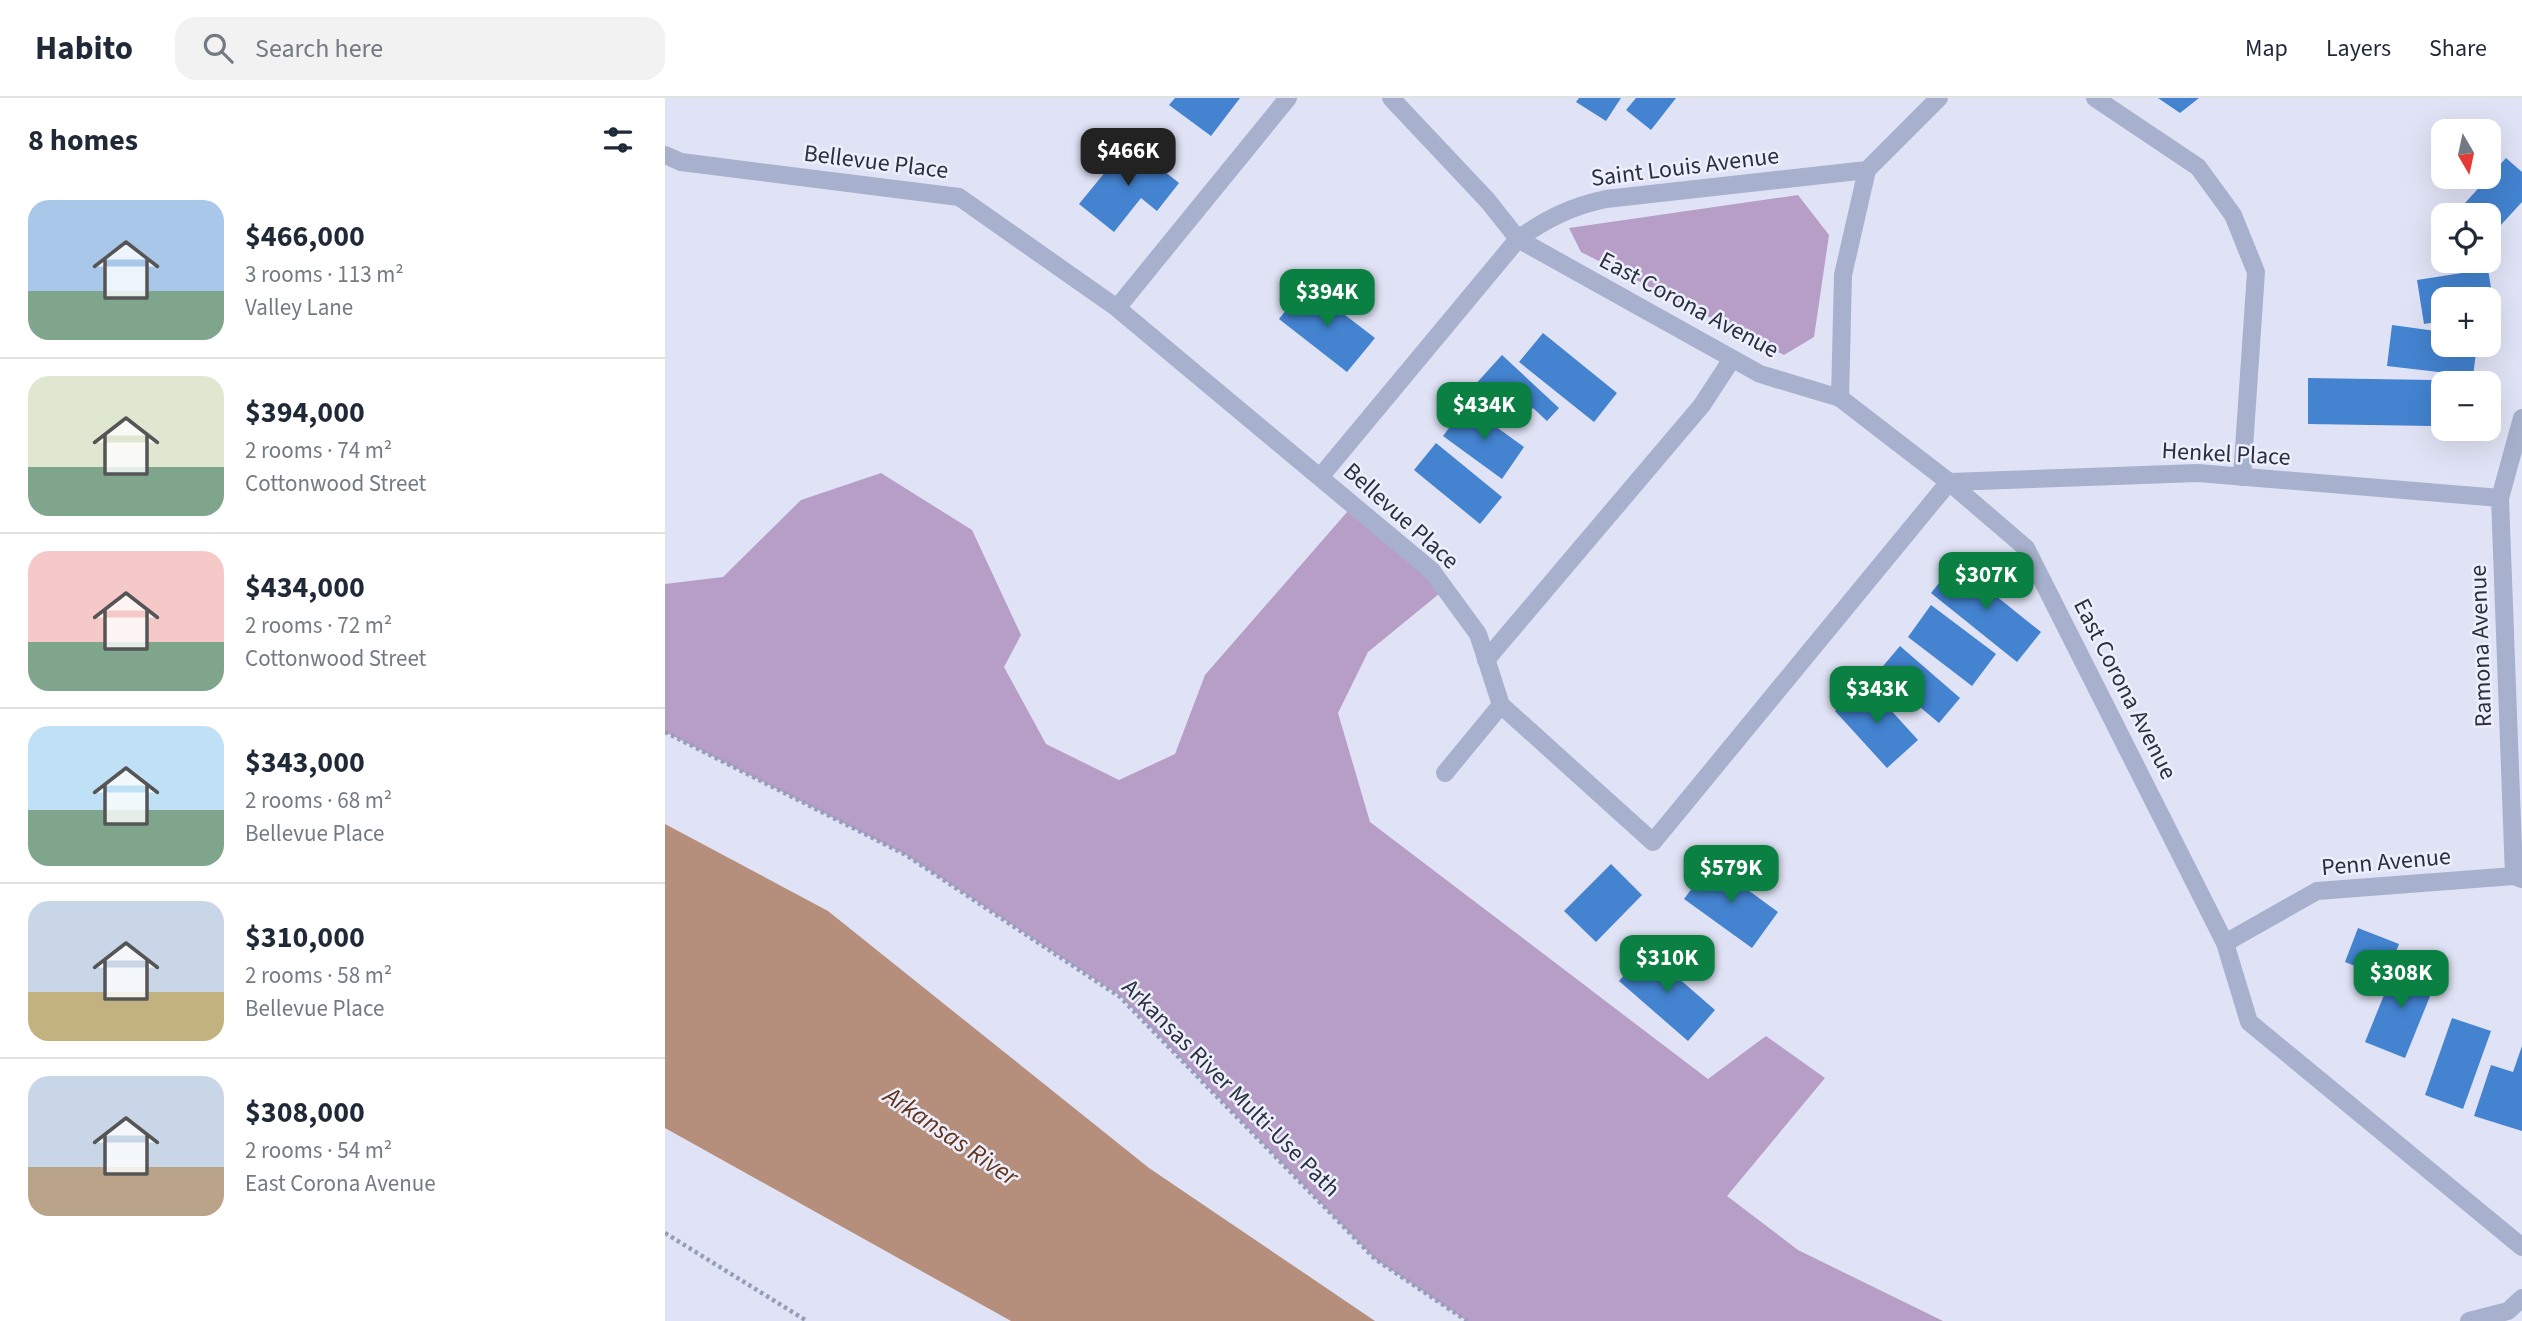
<!DOCTYPE html>
<html lang="en">
<head>
<meta charset="utf-8">
<style>
	:root { --surface:#fff; --page:#f2f2f3; --text:#1f2937; --muted:#747a83; --line:#e0e1e3; --accent:#0b8043 }
	body { margin:0; font-family:"Source Sans 3",sans-serif; background:var(--page); color:var(--text); height:100vh; display:flex; flex-direction:column; font-size:26px; white-space:nowrap }
	* { box-sizing:border-box; margin:0 }
	p { font-size:23px; color:var(--muted) }
	.icon { flex:none; width:38px; height:38px; fill:none; stroke:currentColor; stroke-width:2; stroke-linecap:round; stroke-linejoin:round }
	.map { position:relative; flex:1; overflow:hidden }
	.side { display:flex; flex-direction:column; background:var(--surface); width:665px }
	.side>* { flex:none }
	.needle { width:46px; rotate:171deg }
	.tools { position:absolute; left:1766px; top:21px; display:grid; gap:14px }
	.tools a { display:grid; place-items:center; width:70px; height:70px; border-radius:14px; background:var(--surface); box-shadow:0 7px 28px #0002; font-size:35px }
	.price { position:absolute; translate:-50% -60px; padding:0 16px; border-radius:14px; background:var(--accent); color:#fff; font-size:23px; line-height:46px; filter:drop-shadow(0 2px 4px #0008) }
	.price::after { content:''; position:absolute; left:50%; top:42px; width:21px; height:16px; margin-left:-10px; background:inherit; clip-path:polygon(0 0,100% 0,50% 100%) }
	.price.selected { background:#222; color:#fff }
	ul { padding:0; list-style:none }
	li { display:flex; align-items:center; gap:21px; height:175px; padding:0 28px }
	li+li { border-top:2px solid var(--line) }
	li span { display:grid; place-items:center; flex:none; width:196px; height:140px; border-radius:21px; color:#555 }
	li>.icon { margin-inline-start:auto }
	span .icon { width:84px; height:84px; fill:#fffc; stroke-width:1 }
	li b { font-size:30px }
	h2 { display:flex; justify-content:space-between; align-items:center; height:84px; padding:0 28px; font-size:30px }
	header { display:flex; align-items:center; gap:42px; box-sizing:border-box; height:98px; padding:0 35px; background:var(--surface); border-bottom:2px solid var(--line) }
	header strong { font-size:33px }
	nav { display:flex; gap:38px; margin-inline-start:auto; font-size:24px }
	.search { width:490px; height:63px; background:var(--page); display:flex; align-items:center; gap:18px; box-sizing:border-box; padding:0 24px; border-radius:21px; color:var(--muted); font-size:26px }
	main { display:flex; flex:1; min-height:0 }
	.map>svg:first-child { display:block }
	.green { fill:#b79ec6 }
	.water { fill:#b58f7c }
	.building { fill:#4383d0 }
	.lines { fill:none; stroke-linecap:round; stroke-linejoin:round }
	.path { stroke:#949ebb; stroke-width:4.5; stroke-dasharray:3.5 3.5; stroke-linecap:butt }
	.service { stroke:#a7b0cc; stroke-width:18 }
	.minor { stroke:#a7b0cc; stroke-width:18 }
	.labels { text-anchor:middle; dominant-baseline:central; stroke-width:5; stroke-linejoin:round; paint-order:stroke }
	.street-label { font-size:24px; fill:#2a313c; stroke:#edeffc }
	.water-label { font-size:26px; font-style:italic; fill:#62351b; stroke:#edeffc }
</style>
</head>
<body>
<header>
<strong>Habito</strong>
<div class="search"><svg class="icon" aria-label="search" viewBox="0 0 24 24"><circle cx="10" cy="10" r="6"/><path d="M15 15l6 6"/></svg>Search here</div>
<nav><a>Map</a><a>Layers</a><a>Share</a></nav>
</header>
<main>
<section class="side">
<h2>8 homes<svg class="icon" aria-label="filters" viewBox="0 0 24 24"><path d="M4 7h16M4 17h16"/><circle cx="9" cy="7" r="2"/><circle cx="15" cy="17" r="2"/></svg></h2>
<ul>
<li><span style="background:linear-gradient(#a9c7e8 65%,#7fa58c 0)"><svg class="icon" aria-label="home" viewBox="0 0 24 24"><path d="M3 11l9-7 9 7M6 9v11h12V9"/></svg></span><div><b>$466,000</b><p>3 rooms · 113 m²</p><p>Valley Lane</p></div></li>
<li><span style="background:linear-gradient(#dfe7d0 65%,#7fa58c 0)"><svg class="icon" aria-label="home" viewBox="0 0 24 24"><path d="M3 11l9-7 9 7M6 9v11h12V9"/></svg></span><div><b>$394,000</b><p>2 rooms · 74 m²</p><p>Cottonwood Street</p></div></li>
<li><span style="background:linear-gradient(#f6c9c9 65%,#7fa58c 0)"><svg class="icon" aria-label="home" viewBox="0 0 24 24"><path d="M3 11l9-7 9 7M6 9v11h12V9"/></svg></span><div><b>$434,000</b><p>2 rooms · 72 m²</p><p>Cottonwood Street</p></div></li>
<li><span style="background:linear-gradient(#bfe0f5 60%,#7fa58c 0)"><svg class="icon" aria-label="home" viewBox="0 0 24 24"><path d="M3 11l9-7 9 7M6 9v11h12V9"/></svg></span><div><b>$343,000</b><p>2 rooms · 68 m²</p><p>Bellevue Place</p></div></li>
<li><span style="background:linear-gradient(#c9d6e8 65%,#c2b280 0)"><svg class="icon" aria-label="home" viewBox="0 0 24 24"><path d="M3 11l9-7 9 7M6 9v11h12V9"/></svg></span><div><b>$310,000</b><p>2 rooms · 58 m²</p><p>Bellevue Place</p></div></li>
<li><span style="background:linear-gradient(#c9d6e8 65%,#b9a48a 0)"><svg class="icon" aria-label="home" viewBox="0 0 24 24"><path d="M3 11l9-7 9 7M6 9v11h12V9"/></svg></span><div><b>$308,000</b><p>2 rooms · 54 m²</p><p>East Corona Avenue</p></div></li>
</ul>
</section>
<div class="map">
<svg width="1857" height="1223" viewBox="0 0 1857 1223">
	<rect width="100%" height="100%" fill="#e0e3f5"/>
	<path class="green" d="M1133 97 1164 137 1149 239 1119 257 916 154 904 130Z
		M216 375 307 432 356 537 339 569 381 646 454 682 510 656 540 577 689 406 780 491 703 554 673 615 705 724 1043 981 1101 938 1160 980 1062 1098 1133 1152 1278 1223H802L710 1161 455 898 241 757 0 634V486L58 479 136 402Z"/>
	<path class="water" d="M0 726 163 813 484 1070 710 1223H346L0 1030Z"/>
	<path class="building" d="M510 0H575L546 38 504 7Z
		M914 0H956L941 23 911 4Z
		M971 0H1011L986 32 961 12Z
		M1493 0H1534L1515 15Z
		M464 45 514 85 492 113 476 100 449 134 414 106Z
		M1841 60 1857 74V104L1824 140V117H1789Z
		M1823 171 1830 215 1824 216V201H1778V223L1759 226 1752 182Z
		M641 187 710 240 682 274 614 221Z
		M1727 227 1778 234V247H1812L1808 278 1722 268Z
		M878 235 952 295 929 324 854 264Z
		M837 257 894 310 882 323 868 310 850 328 808 289Z
		M1643 280 1768 282 1767 328 1643 326Z
		M801 307 859 349 837 381 778 338Z
		M771 345 837 399 815 426 749 372Z
		M1290 465 1376 534 1352 564 1266 495Z
		M1266 507 1331 556 1307 588 1243 539Z
		M1235 548 1295 600 1274 625 1213 574Z
		M1202 586 1253 642 1222 670 1170 613Z
		M1046 765 1113 814 1087 850 1019 801Z
		M946 766 977 797 931 844 899 813Z
		M1693 830 1734 846 1721 880 1680 864Z
		M981 852 1050 912 1023 943 954 883Z
		M1732 865 1772 881 1740 960 1700 944Z
		M1787 920 1826 933 1798 1011 1760 997Z
		M1857 948V1033L1809 1018 1826 967 1848 974Z"/>
	<g class="lines">
		<path class="path" d="M0 634 241 757 455 899 710 1161 802 1223
			M0 1135 142 1223"/>
		<path class="service" d="M1430 0 1533 69 1568 117 1591 174 1577 379
			M821 562 1037 307 1067 261"/>
		<path class="minor" d="M726 0 823 103 853 141 1095 276 1175 300 1284 384 1361 450 1560 845 1584 924 1857 1149
			M0 57 16 64 294 99 452 210 767 473 813 536 836 607 988 744 1284 384 1533 375 1835 400
			M452 210 623 0
			M1175 300 1178 177 1202 72 1274 0
			M656 378 853 141C881 121 907 108 941 101L1202 72
			M780 675 836 607
			M1849 778 1835 400 1857 320
			M1560 845 1652 793 1849 778 1857 781
			M1804 1223 1843 1213 1857 1200"/>
	</g>
	<g class="labels">
		<g class="street-label">
			<text transform="translate(211 64) rotate(7)">Bellevue Place</text>
			<text transform="translate(1020 69) rotate(-7)">Saint Louis Avenue</text>
			<text transform="translate(1024 207) rotate(28)">East Corona Avenue</text>
			<text transform="translate(1561 356) rotate(3)">Henkel Place</text>
			<text transform="translate(736 418) rotate(42)">Bellevue Place</text>
			<text transform="translate(1816 548) rotate(-92)">Ramona Avenue</text>
			<text transform="translate(1460 591) rotate(63)">East Corona Avenue</text>
			<text transform="translate(1721 764) rotate(-5)">Penn Avenue</text>
			<text transform="translate(566 990) rotate(45)">Arkansas River Multi-Use Path</text>
		</g>
		<g class="water-label">
			<text transform="translate(286 1038) rotate(34)">Arkansas River</text>
		</g>
	</g>
</svg>
<div class="tools">
<a><svg class="needle" viewBox="-14 -14 28 28"><path d="M0-13l5 13h-10z" fill="#e53935"/><path d="M0 13l5-13h-10z" fill="#747a83"/></svg></a>
<a><svg class="icon" aria-label="locate" viewBox="0 0 24 24"><circle cx="12" cy="12" r="6"/><path d="M12 2v4M12 18v4M2 12h4M18 12h4"/></svg></a>
<a>+</a>
<a>−</a>
</div>
<b class="price selected" style="left:463px;top:90px">$466K</b>
<b class="price" style="left:662px;top:231px">$394K</b>
<b class="price" style="left:819px;top:344px">$434K</b>
<b class="price" style="left:1321px;top:514px">$307K</b>
<b class="price" style="left:1212px;top:628px">$343K</b>
<b class="price" style="left:1066px;top:807px">$579K</b>
<b class="price" style="left:1002px;top:897px">$310K</b>
<b class="price" style="left:1736px;top:912px">$308K</b>
</div>
</main>
</body>
</html>
